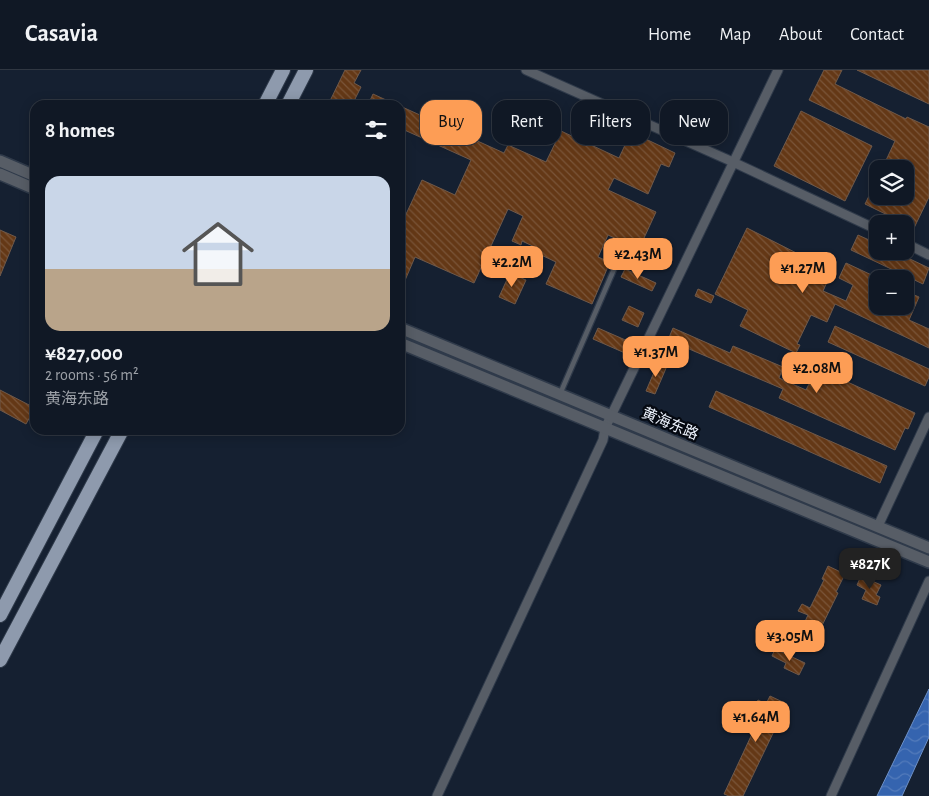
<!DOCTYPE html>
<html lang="en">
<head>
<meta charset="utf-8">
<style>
	:root { --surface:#101825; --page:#19212d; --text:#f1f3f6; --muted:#9ca0a7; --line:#303742; --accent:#fd9d55 }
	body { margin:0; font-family:"Alegreya Sans","Noto Sans SC",sans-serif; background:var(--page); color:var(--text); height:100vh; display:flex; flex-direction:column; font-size:19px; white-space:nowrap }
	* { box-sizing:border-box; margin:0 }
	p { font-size:16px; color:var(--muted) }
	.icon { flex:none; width:28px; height:28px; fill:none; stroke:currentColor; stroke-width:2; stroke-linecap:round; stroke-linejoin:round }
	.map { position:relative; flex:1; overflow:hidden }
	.drawer { position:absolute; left:30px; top:30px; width:375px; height:335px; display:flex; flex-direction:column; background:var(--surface); border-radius:15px; box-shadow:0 2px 12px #0003,0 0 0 1px var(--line) }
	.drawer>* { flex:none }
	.guide { position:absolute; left:420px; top:30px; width:434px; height:45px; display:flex; gap:10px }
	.fabs { position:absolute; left:869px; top:90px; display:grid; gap:10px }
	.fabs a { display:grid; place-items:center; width:45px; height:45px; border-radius:10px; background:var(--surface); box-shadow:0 2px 12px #0003,0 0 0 1px var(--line); font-size:25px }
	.price { position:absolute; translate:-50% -42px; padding:0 11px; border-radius:10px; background:var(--accent); color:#111; font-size:16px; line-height:32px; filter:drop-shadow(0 1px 2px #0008) }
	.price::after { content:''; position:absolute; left:50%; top:30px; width:15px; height:11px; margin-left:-8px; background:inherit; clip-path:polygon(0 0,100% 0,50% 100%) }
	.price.current { background:#222; color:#fff }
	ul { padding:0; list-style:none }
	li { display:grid; align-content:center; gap:10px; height:265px; padding:0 15px }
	li span { display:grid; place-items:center; height:155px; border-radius:15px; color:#555 }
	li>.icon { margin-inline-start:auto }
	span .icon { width:90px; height:90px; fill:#fffc; stroke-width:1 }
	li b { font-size:21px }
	h2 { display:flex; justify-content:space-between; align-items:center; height:60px; padding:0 15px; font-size:21px }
	.tag { padding:0 18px; border-radius:15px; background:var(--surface); box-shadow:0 2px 12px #0003,0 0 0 1px var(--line); font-size:18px; line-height:45px }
	.tag.current { background:var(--accent); color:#111 }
	header { display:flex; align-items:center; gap:30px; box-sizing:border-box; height:70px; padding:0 25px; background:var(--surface); border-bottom:1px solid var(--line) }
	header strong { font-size:24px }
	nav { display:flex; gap:28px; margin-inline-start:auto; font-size:18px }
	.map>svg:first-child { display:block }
	.water { fill:url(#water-waves); stroke:#6d90c7 }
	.building { fill:url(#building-back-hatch); stroke:#6f594a }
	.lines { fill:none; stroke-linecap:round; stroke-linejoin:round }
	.service-casing { stroke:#2f3a4a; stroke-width:7 }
	.minor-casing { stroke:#2f3a4a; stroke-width:11 }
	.tertiary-casing { stroke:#2f3a4a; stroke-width:14 }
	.primary-casing { stroke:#2f3a4a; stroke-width:16 }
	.service { stroke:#575d66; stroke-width:4.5 }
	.minor { stroke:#575d66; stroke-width:9 }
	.tertiary { stroke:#575d66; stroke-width:11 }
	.primary { stroke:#8e9aad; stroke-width:14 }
	.labels { text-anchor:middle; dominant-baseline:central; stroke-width:4.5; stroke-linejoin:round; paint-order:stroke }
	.street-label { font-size:15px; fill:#eff5ff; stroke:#050911 }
</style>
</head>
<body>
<header>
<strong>Casavia</strong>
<nav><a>Home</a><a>Map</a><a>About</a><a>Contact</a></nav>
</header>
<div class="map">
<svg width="929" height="726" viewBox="0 0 929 726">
	<defs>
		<pattern id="water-waves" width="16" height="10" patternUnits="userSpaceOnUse" patternTransform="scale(1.25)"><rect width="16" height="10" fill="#3564af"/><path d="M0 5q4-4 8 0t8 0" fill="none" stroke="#537bbb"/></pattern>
		<pattern id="building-back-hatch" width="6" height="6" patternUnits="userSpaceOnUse" patternTransform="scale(1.25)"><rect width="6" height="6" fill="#643816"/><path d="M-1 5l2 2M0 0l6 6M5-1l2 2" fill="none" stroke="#7a5539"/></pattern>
	</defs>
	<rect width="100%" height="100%" fill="#152031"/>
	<path class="water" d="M929 619V667L902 726H877Z"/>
	<path class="building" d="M345 0H361L354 13 361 17 352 35H328Z
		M824 0H842L835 14 906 49 907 47 929 57V127L914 158 865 134 878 108V126H905V99H882L895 71 809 30Z
		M857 0H929V34Z
		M373 24 397 35H368Z
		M400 36 504 83 508 75 546 92 561 61 619 88 631 62 675 83 669 97 661 94 648 124 614 108 608 120 656 142 644 168 653 171 655 179 652 185 608 165 598 187 610 192 592 234 546 214 556 192 537 183 539 179 522 171 521 175 512 171 523 146 508 139 474 213 415 187 400 222V157L422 110 455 125 471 90 400 58Z
		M801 41 872 76 845 131 774 96Z
		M747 158 832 201 823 221 846 231 853 215 839 208 846 193 878 208V236H905V221L919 227 909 250 929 259V278L835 234 827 252 811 245 797 274 800 275 796 283 740 256 748 240 715 224Z
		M0 160 16 167 0 206Z
		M858 165 878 174V181H893L929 198 923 214 851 180Z
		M625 199 656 213 652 221 621 207Z
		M510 203 526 210 515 234 499 227Z
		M698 219 714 226 711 233 695 226Z
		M629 236 644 243 638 257 622 250Z
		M835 256 929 299V307L925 316 828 272Z
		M598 258 630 272 625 283 593 269Z
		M673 258 730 283 733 276 783 297 779 308 806 320 817 298 915 343 908 359 905 358 895 380 779 328 783 319 668 270Z
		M658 293 667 296 655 324 646 321Z
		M0 320 35 338 26 354 0 340Z
		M716 321 887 396 880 413 709 337Z
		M828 496 845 504 836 522 838 523 811 578 796 571 808 545 798 541 802 534 810 538 824 510 822 509Z
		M861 506 881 515 876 525 880 527 877 535 862 529 866 520 857 515Z
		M775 579 805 593 799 605 784 598 786 593 772 586Z
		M770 626 787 634 743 726H729L724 724 752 664 743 660 758 630 766 634Z"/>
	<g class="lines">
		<defs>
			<path id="service" d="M560 324 615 197"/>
			<path id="minor" d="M526 0 733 92 878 160
				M905 173 929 185
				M878 456 929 347
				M437 726 603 370 605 358 611 346 778 0
				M831 726 929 511"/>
			<path id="tertiary" d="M0 91 35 106
				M0 104 35 119
				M400 258 929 478
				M400 273 929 492"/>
			<path id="primary" d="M265 35 283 0
				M288 35 306 0
				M0 545 97 360
				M0 590 122 360"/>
		</defs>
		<use href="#service" class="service-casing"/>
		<use href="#minor" class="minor-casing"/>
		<use href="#tertiary" class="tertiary-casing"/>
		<use href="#primary" class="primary-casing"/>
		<use href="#service" class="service"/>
		<use href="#minor" class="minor"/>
		<use href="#tertiary" class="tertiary"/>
		<use href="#primary" class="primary"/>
	</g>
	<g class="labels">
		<g class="street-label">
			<text transform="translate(670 354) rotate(23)">黄海东路</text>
		</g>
	</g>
</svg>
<div class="fabs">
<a><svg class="icon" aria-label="layers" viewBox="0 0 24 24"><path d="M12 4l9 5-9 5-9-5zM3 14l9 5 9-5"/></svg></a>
<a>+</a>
<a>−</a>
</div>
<b class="price" style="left:638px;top:210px">¥2.43M</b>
<b class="price" style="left:512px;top:218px">¥2.2M</b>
<b class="price" style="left:803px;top:224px">¥1.27M</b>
<b class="price" style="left:656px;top:308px">¥1.37M</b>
<b class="price" style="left:817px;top:324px">¥2.08M</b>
<b class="price current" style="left:870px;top:520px">¥827K</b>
<b class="price" style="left:790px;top:592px">¥3.05M</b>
<b class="price" style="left:756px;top:673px">¥1.64M</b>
<div class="guide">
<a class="tag current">Buy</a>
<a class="tag">Rent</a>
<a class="tag">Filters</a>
<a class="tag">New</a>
</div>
<section class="drawer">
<h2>8 homes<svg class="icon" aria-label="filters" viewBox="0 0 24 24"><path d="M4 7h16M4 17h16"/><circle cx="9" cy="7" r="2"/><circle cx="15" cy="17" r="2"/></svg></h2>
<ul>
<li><span style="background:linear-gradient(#c9d6e8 60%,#b9a48a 0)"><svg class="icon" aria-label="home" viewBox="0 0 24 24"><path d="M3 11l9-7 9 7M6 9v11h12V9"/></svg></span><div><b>¥827,000</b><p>2 rooms · 56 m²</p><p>黄海东路</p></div></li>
</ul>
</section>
</div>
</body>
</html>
